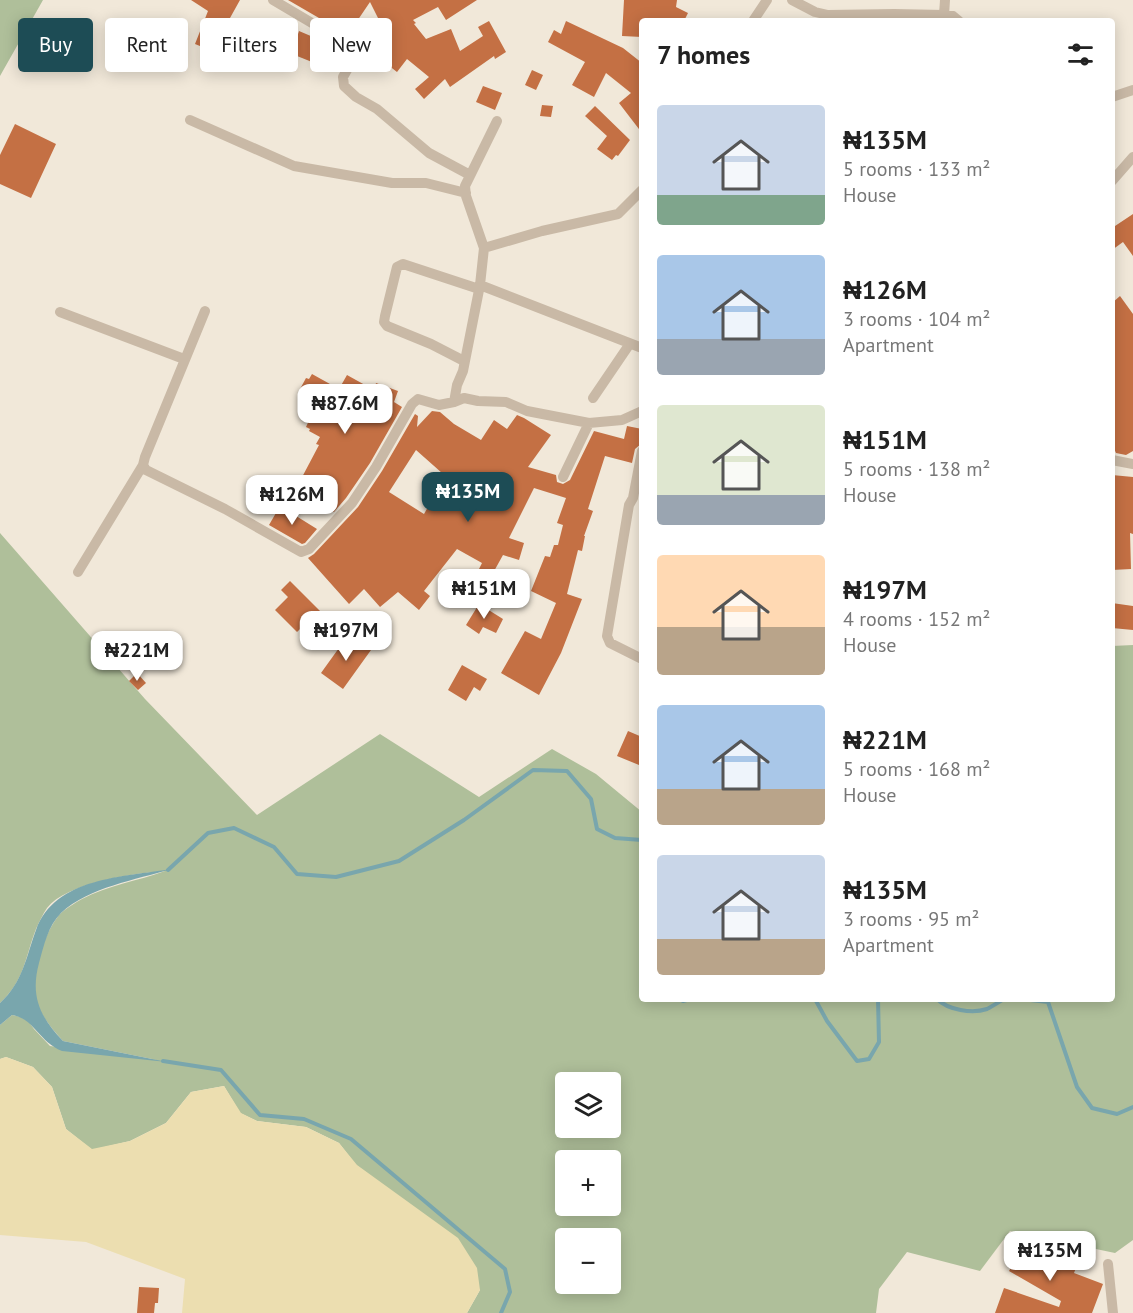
<!DOCTYPE html>
<html lang="en">
<head>
<meta charset="utf-8">
<style>
	:root { --surface:#fff; --page:#f6f6f6; --text:#222; --muted:#767676; --accent:#1d4c55 }
	body { margin:0; font-family:"PT Sans",sans-serif; background:var(--page); color:var(--text); height:100vh; display:flex; flex-direction:column; font-size:22px; white-space:nowrap }
	* { box-sizing:border-box; margin:0 }
	p { font-size:20px; color:var(--muted) }
	.icon { flex:none; width:33px; height:33px; fill:none; stroke:currentColor; stroke-width:2; stroke-linecap:round; stroke-linejoin:round }
	.map { position:relative; flex:1; overflow:hidden }
	.panel { position:absolute; left:639px; top:18px; width:476px; height:984px; display:flex; flex-direction:column; background:var(--surface); border-radius:6px; box-shadow:0 3px 15px #0003 }
	.panel>* { flex:none }
	.top-card { position:absolute; left:18px; top:18px; width:531px; height:54px; display:flex; gap:12px }
	.buttons { position:absolute; left:555px; top:1072px; display:grid; gap:12px }
	.buttons a { display:grid; place-items:center; width:66px; height:66px; border-radius:6px; background:var(--surface); box-shadow:0 3px 15px #0003; font-size:30px }
	.price { position:absolute; translate:-50% -51px; padding:0 14px; border-radius:12px; background:#fff; color:#222; font-size:20px; line-height:39px; filter:drop-shadow(0 2px 3px #0008) }
	.price::after { content:''; position:absolute; left:50%; top:36px; width:18px; height:14px; margin-left:-9px; background:inherit; clip-path:polygon(0 0,100% 0,50% 100%) }
	.price.selected { background:var(--accent); color:#fff }
	ul { padding:0; list-style:none }
	li { display:flex; align-items:center; gap:18px; height:150px; padding:0 18px }
	li span { display:grid; place-items:center; flex:none; width:168px; height:120px; border-radius:6px; color:#555 }
	li>.icon { margin-inline-start:auto }
	span .icon { width:72px; height:72px; fill:#fffc; stroke-width:1 }
	li b { font-size:26px }
	h2 { display:flex; justify-content:space-between; align-items:center; height:72px; padding:0 18px; font-size:26px }
	.chip { padding:0 21px; border-radius:6px; background:var(--surface); box-shadow:0 3px 15px #0003; font-size:21px; line-height:54px }
	.chip.selected { background:var(--accent); color:#fff }
	.map>svg:first-child { display:block }
	.green { fill:#afbf9a; fill-rule:evenodd }
	.sand { fill:#ecdeb0 }
	.water { fill:#79a6ad }
	.lines { fill:none; stroke-linecap:round; stroke-linejoin:round }
	.stream { stroke:#79a6ad; stroke-width:4 }
	.building { fill:#c47044; fill-rule:evenodd }
	.minor { stroke:#c9b9a6; stroke-width:10 }
</style>
</head>
<body>
<div class="map">
<svg width="1133" height="1313" viewBox="0 0 1133 1313">
	<rect width="100%" height="100%" fill="#f1e8d9"/>
	<path class="green" d="M0 0H43L0 76Z
		M0 533 145 699 257 815 380 734 479 797 552 749 596 774 642 812V999H1112V646L1133 645V1240L1115 1253 1010 1231 980 1271 907 1252 879 1289 876 1313H467L480 1290 402 1199 356 1165 339 1143 306 1127 257 1121 240 1113 224 1086 191 1092 166 1123 130 1141 92 1150 66 1129 52 1087 33 1067 6 1057 0 1059V1025L12 1015 21 1017 29 1022 34 1029 50 1046 157 1060 63 1041C54 1031 41 1016 37 1003 30 976 42 937 59 915 65 909 75 903 82 899 108 885 138 881 165 871 135 873 66 883 47 908 43 914 39 922 36 929 25 957 25 980 0 1003ZM566 1083H610V1128H566ZM566 1161H610V1206H566ZM566 1239H610V1284H566Z"/>
	<path class="sand" d="M6 1057 33 1067 52 1087 66 1129 92 1149 130 1141 166 1123 191 1092 224 1086 241 1113 257 1121 306 1127 339 1143 357 1165 458 1238 477 1268 480 1290 467 1313H182L185 1279 86 1242 0 1235V1059Z"/>
	<path class="water" d="M171 869C136 880 89 887 61 913 48 926 44 945 39 963 30 996 40 1017 63 1041L167 1062 62 1051C38 1041 35 1019 12 1015L0 1025V1003C23 982 26 957 36 930 55 877 124 877 171 869Z"/>
	<g class="lines">
		<path class="stream" d="M168 870 208 833 234 828 274 847 297 874 336 877 399 861 464 820 533 770 567 771 591 799 597 829 615 838 642 840
			M679 999 683 1001 690 999
			M815 999 827 1021 857 1061 869 1059 879 1042 878 999
			M937 999C948 1010 972 1014 987 1009 993 1006 999 1002 1004 999
			M1022 999 1048 1002 1077 1087 1092 1108 1117 1114 1133 1107
			M163 1061 221 1070 260 1115 304 1119 351 1139 505 1269 510 1292 501 1313"/>
	</g>
	<path class="building" d="M191 0H240L225 27 232 30 222 55 195 44 208 11Z
		M288 0H477L446 20 438 7 413 20 416 23 414 24 426 39 451 29 460 51 483 36 478 27 489 21 506 52 495 59 494 56 450 87 445 79 424 99 415 89 429 77 407 59 397 72 379 58 389 44 377 30 382 26 370 2 349 33 319 18Z
		M624 0H677L676 7 688 13 684 21H642V37L622 36Z
		M147 19 172 28 166 45 140 35Z
		M566 21 623 48 642 63V133L619 103 631 93 606 73 594 97 572 85 585 62 548 42 554 30 561 34Z
		M275 24 298 34 299 31 339 48 325 70 317 64 267 44Z
		M532 70 543 75 536 90 525 85Z
		M483 86 502 93 495 110 476 102Z
		M542 105 553 106 551 117 540 116Z
		M595 106 630 140 618 156 616 155 612 160 597 149 607 136 585 116Z
		M15 124 56 144 31 198 0 184V155Z
		M1133 214V256L1123 242 1112 250V228Z
		M1120 296 1133 314V451L1126 455 1116 453 1112 444V303Z
		M312 374 339 389 347 375 374 390 376 383 398 391 394 402 402 407 370 463 346 498 334 512 303 493 307 487 300 481 319 445 316 444 320 437 309 431 310 429 306 427 318 401 299 391 306 378 309 379Z
		M432 411 440 412 454 424 481 440 494 420 507 429 517 415 524 418 551 435 528 467 556 475 557 482 563 484 570 480 594 431 624 439 627 426 642 429 641 444 635 449 632 463 605 456 588 509 593 511 584 536H585L582 551 578 550 567 594 582 599 561 653 539 695 501 673 525 631 541 639 556 603 531 591 545 556 550 557 554 545H558L563 525 557 523 566 498 534 488 509 538 524 543 519 560 503 555 493 573 497 575 484 601 467 593 482 563 457 549 424 591 430 596 419 610 398 592 380 607 364 589 349 604 308 558 314 554 358 507 382 471 415 414 418 416 417 427ZM416 450 451 481 436 503 432 500 424 514 389 492Z
		M1112 475 1133 477V534L1130 533 1131 569 1112 570Z
		M280 506 317 529 305 543 302 544 269 525Z
		M290 581 331 622 322 631 310 619 297 632 275 610 288 597 281 590Z
		M1112 603 1133 606V630L1112 628Z
		M479 604 503 619 496 633 483 627 479 634 466 625Z
		M349 634 371 650 343 689 321 673Z
		M462 665 487 679 480 691 474 687 466 701 448 690Z
		M137 673 146 683 138 690 129 681Z
		M628 731 642 737V758L639 765 617 756Z
		M1024 1238 1051 1244 1050 1246 1080 1257 1074 1273 1103 1284 1092 1313H995L1004 1288 1059 1307 1061 1301 1009 1271 1021 1250Z
		M139 1287 159 1288 158 1303H155L154 1313H137Z"/>
	<g class="lines">
		<path class="minor" d="M273 0 344 42 356 54 343 77 344 86 356 97 377 109 429 153 470 175
			M792 0 815 12 828 15 894 14 944 15 953 16 959 21
			M944 15 945 0
			M753 21 767 0
			M1112 97 1133 90
			M190 120 294 166 392 183H426L466 193
			M1112 181 1133 157
			M484 248 542 231 618 214 642 190
			M480 285 642 348
			M205 311 145 457 143 465 146 470 225 509 301 552 309 549 352 503 376 467 412 404 418 399 439 405 454 402 464 398 478 401 506 402 527 411 589 423 622 420 642 411
			M60 312 184 359
			M464 361 431 344 387 326 384 322 385 316 397 267 403 264 479 289
			M593 398 629 345
			M454 402 457 385 463 371 480 285 484 248 466 196 465 186 497 121
			M642 451 633 498 629 505 607 636 610 643 642 659
			M1112 460 1133 464
			M563 477 589 423
			M78 572 143 465
			M1108 1264 1113 1313"/>
	</g>
</svg>
<div class="buttons">
<a><svg class="icon" aria-label="layers" viewBox="0 0 24 24"><path d="M12 4l9 5-9 5-9-5zM3 14l9 5 9-5"/></svg></a>
<a>+</a>
<a>−</a>
</div>
<b class="price" style="left:345px;top:435px">₦87.6M</b>
<b class="price selected" style="left:468px;top:523px">₦135M</b>
<b class="price" style="left:292px;top:526px">₦126M</b>
<b class="price" style="left:484px;top:620px">₦151M</b>
<b class="price" style="left:346px;top:662px">₦197M</b>
<b class="price" style="left:137px;top:682px">₦221M</b>
<b class="price" style="left:1050px;top:1282px">₦135M</b>
<div class="top-card">
<a class="chip selected">Buy</a>
<a class="chip">Rent</a>
<a class="chip">Filters</a>
<a class="chip">New</a>
</div>
<section class="panel">
<h2>7 homes<svg class="icon" aria-label="filters" viewBox="0 0 24 24"><path d="M4 7h16M4 17h16"/><circle cx="9" cy="7" r="2"/><circle cx="15" cy="17" r="2"/></svg></h2>
<ul>
<li><span style="background:linear-gradient(#c9d6e8 75%,#7fa58c 0)"><svg class="icon" aria-label="home" viewBox="0 0 24 24"><path d="M3 11l9-7 9 7M6 9v11h12V9"/></svg></span><div><b>₦135M</b><p>5 rooms · 133 m²</p><p>House</p></div></li>
<li><span style="background:linear-gradient(#a9c7e8 70%,#9aa5b1 0)"><svg class="icon" aria-label="home" viewBox="0 0 24 24"><path d="M3 11l9-7 9 7M6 9v11h12V9"/></svg></span><div><b>₦126M</b><p>3 rooms · 104 m²</p><p>Apartment</p></div></li>
<li><span style="background:linear-gradient(#dfe7d0 75%,#9aa5b1 0)"><svg class="icon" aria-label="home" viewBox="0 0 24 24"><path d="M3 11l9-7 9 7M6 9v11h12V9"/></svg></span><div><b>₦151M</b><p>5 rooms · 138 m²</p><p>House</p></div></li>
<li><span style="background:linear-gradient(#ffd9b3 60%,#b9a48a 0)"><svg class="icon" aria-label="home" viewBox="0 0 24 24"><path d="M3 11l9-7 9 7M6 9v11h12V9"/></svg></span><div><b>₦197M</b><p>4 rooms · 152 m²</p><p>House</p></div></li>
<li><span style="background:linear-gradient(#a9c7e8 70%,#b9a48a 0)"><svg class="icon" aria-label="home" viewBox="0 0 24 24"><path d="M3 11l9-7 9 7M6 9v11h12V9"/></svg></span><div><b>₦221M</b><p>5 rooms · 168 m²</p><p>House</p></div></li>
<li><span style="background:linear-gradient(#c9d6e8 70%,#b9a48a 0)"><svg class="icon" aria-label="home" viewBox="0 0 24 24"><path d="M3 11l9-7 9 7M6 9v11h12V9"/></svg></span><div><b>₦135M</b><p>3 rooms · 95 m²</p><p>Apartment</p></div></li>
</ul>
</section>
</div>
</body>
</html>
